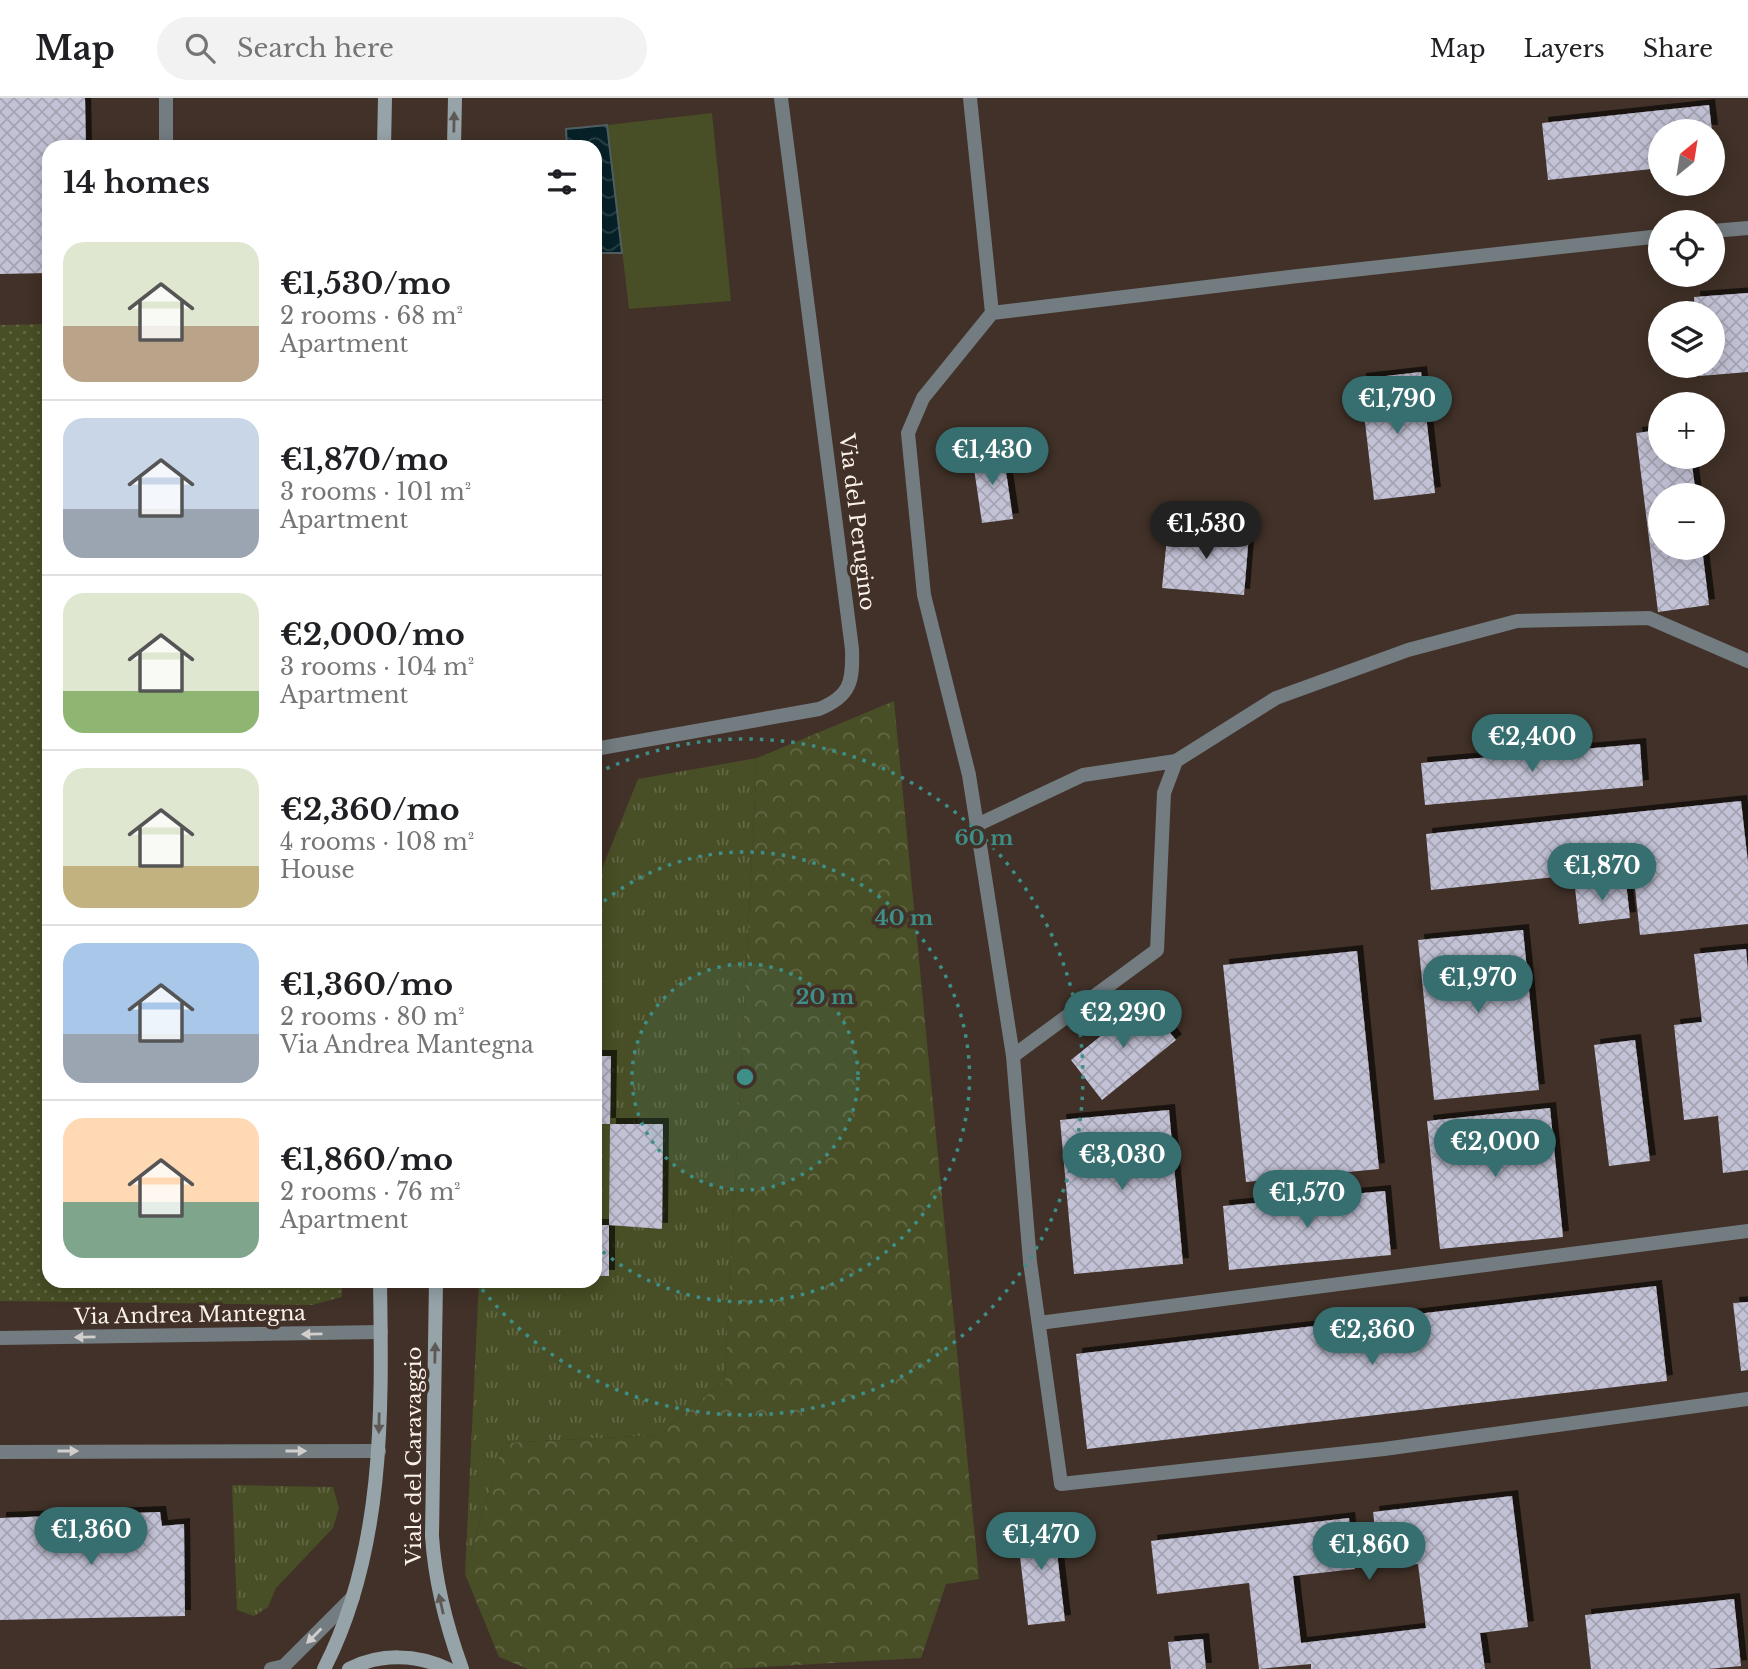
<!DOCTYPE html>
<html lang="en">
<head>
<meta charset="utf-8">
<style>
	:root { --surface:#fff; --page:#f2f2f2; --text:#202124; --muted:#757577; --line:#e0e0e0; --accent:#376e6f }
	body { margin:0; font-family:"Libre Baskerville",serif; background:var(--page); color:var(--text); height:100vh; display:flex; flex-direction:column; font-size:26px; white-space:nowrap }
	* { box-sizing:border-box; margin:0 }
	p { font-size:23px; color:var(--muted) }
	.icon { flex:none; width:38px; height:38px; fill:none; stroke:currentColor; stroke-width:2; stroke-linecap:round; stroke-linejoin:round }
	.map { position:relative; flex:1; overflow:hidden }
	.sheet { position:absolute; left:42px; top:42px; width:560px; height:1148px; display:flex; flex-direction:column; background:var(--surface); border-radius:21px; box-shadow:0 4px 18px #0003 }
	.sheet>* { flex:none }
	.needle { width:46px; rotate:30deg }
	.fabs { position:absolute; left:1648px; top:21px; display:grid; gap:14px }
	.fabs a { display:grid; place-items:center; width:77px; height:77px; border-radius:50%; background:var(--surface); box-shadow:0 4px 18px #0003; font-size:35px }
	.price { position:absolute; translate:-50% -60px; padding:0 16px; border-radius:24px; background:var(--accent); color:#fff; font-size:23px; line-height:46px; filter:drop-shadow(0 2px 4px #0008) }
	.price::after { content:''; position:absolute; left:50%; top:42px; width:21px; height:16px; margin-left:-10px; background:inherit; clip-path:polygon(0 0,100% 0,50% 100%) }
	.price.current { background:#222; color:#fff }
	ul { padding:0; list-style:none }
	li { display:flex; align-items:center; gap:21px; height:175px; padding:0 21px }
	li+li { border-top:2px solid var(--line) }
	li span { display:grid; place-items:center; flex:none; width:196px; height:140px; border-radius:21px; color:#555 }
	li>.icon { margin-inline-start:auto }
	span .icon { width:84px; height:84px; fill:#fffc; stroke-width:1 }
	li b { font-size:30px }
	h2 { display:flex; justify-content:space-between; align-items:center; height:84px; padding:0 21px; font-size:30px }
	header { display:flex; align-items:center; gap:42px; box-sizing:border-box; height:98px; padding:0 35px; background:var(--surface); border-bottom:2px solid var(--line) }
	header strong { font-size:33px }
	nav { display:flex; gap:38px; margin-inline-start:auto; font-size:24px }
	.search { width:490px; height:63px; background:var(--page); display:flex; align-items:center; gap:18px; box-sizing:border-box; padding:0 24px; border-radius:38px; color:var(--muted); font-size:26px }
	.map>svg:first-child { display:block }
	.grass { fill:url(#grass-tufts) }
	.forest { fill:url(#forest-crowns) }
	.park { fill:url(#park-dots) }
	.garden { fill:#484e25 }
	.water { fill:url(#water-waves); stroke:#505f62; stroke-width:2 }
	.building { fill:url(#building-cross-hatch); filter:url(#shadow) }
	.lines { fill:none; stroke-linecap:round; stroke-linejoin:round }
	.lane { stroke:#737c80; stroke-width:14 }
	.street { stroke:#737c80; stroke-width:14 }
	.secondary { stroke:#96a4aa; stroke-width:14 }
	.oneway { fill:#5f5956 }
	.oneway2 { fill:#d2cecb }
	.ring { fill:none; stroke:#3e8f87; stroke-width:3.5; stroke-dasharray:3.5 7 }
	.labels { text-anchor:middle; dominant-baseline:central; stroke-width:7; stroke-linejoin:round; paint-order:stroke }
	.street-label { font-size:21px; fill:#fbf1eb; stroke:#413128 }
	.centre { fill:#3e8f87; stroke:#413128; stroke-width:3.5 }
	.ring-label { font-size:21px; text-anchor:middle; font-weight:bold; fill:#3e8f87; stroke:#413128; stroke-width:7; stroke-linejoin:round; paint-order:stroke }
</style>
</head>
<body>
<header>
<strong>Map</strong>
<div class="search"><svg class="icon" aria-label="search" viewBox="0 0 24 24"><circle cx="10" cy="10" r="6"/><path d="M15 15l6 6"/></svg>Search here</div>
<nav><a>Map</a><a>Layers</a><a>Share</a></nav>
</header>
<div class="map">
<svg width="1748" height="1571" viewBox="0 0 1748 1571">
	<defs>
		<pattern id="grass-tufts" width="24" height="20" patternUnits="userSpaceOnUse" patternTransform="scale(1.75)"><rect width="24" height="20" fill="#484e25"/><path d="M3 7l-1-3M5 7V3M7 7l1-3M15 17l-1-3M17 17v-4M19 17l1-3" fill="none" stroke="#636845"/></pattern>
		<pattern id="forest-crowns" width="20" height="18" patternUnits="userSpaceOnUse" patternTransform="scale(1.75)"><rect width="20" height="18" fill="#484e25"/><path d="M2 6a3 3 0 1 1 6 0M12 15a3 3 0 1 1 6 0" fill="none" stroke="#636845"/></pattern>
		<pattern id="park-dots" width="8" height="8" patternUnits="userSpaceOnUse" patternTransform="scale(1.75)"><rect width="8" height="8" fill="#484e25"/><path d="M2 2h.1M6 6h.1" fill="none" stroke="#636845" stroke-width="1.8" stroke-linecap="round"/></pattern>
		<pattern id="water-waves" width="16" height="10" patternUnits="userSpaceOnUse" patternTransform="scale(1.75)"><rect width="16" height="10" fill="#062128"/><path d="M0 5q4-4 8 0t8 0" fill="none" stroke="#2b4247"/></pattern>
		<pattern id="building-cross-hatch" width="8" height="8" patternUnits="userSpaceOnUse" patternTransform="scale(1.75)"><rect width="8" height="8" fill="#c2c1d5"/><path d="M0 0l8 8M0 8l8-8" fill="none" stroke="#a4a3b1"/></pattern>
		<filter id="shadow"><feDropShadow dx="6" dy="-6" stdDeviation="0" flood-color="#0009"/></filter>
	</defs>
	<rect width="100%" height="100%" fill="#413128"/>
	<path class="grass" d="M757 660 725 1282 659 1337 503 1345 465 1476 479 1183H595V788L638 681Z
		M232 1387 333 1389 339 1410 333 1430 276 1490 268 1509 254 1518 237 1512Z"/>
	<path class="forest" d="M894 603 979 1481 946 1486 921 1560 727 1571H528L499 1559 465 1476 503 1345 659 1337 725 1282 757 660Z"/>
	<path class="park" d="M49 226V1183H342V1199L312 1207 0 1203V227Z"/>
	<path class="garden" d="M712 15 731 203 629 211 607 27Z"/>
	<path class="water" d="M607 27 622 155H595V49H567L566 31Z"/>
	<path class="building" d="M0 0H85L86 49H49V175L0 176Z
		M1709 7 1712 33H1661V70L1548 82 1542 25Z
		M1748 195V274L1700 278 1699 268H1713V215H1695L1694 199Z
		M1421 274 1435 395 1374 402 1360 281Z
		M1661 332V359H1691L1696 397H1661V450H1702L1709 507 1658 514 1636 335Z
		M1003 353 1013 421 982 425 972 357Z
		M1168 429 1249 436 1244 497 1162 490Z
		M1640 646 1643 688 1425 707 1421 665Z
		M1741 703 1748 765V826L1640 837 1633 771 1431 792 1426 736Z
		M1626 784 1630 820 1579 826 1575 790Z
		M1523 832 1539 992 1434 1002 1418 842Z
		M1746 851 1748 873V1072L1723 1075 1718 1018 1684 1022 1674 927 1702 924 1694 856Z
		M1357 853 1379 1071 1246 1084 1223 867Z
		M1144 903 1176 942 1102 1002 1071 962Z
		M1635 942 1650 1063 1609 1068 1594 947Z
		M595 958H611L610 1026H595Z
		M1550 1010 1563 1139 1440 1151 1427 1023Z
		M1169 1012 1183 1166 1074 1176 1060 1022Z
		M610 1026H663L662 1131 609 1127Z
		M1385 1093 1391 1157 1229 1172 1223 1108Z
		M595 1127H609V1178H595Z
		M1656 1188 1667 1283 1087 1351 1076 1256Z
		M1748 1204V1272L1741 1273 1733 1205Z
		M1512 1398 1528 1529 1480 1535 1485 1571H1311V1566L1259 1571 1249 1485 1157 1496 1151 1443 1349 1420 1355 1471 1293 1478 1301 1545 1426 1530 1418 1466 1380 1470 1373 1414Z
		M160 1414 162 1428 184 1426 185 1518 0 1522V1420Z
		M1053 1420 1065 1523 1028 1527 1016 1424Z
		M1734 1501 1741 1568 1708 1571H1591L1585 1517Z
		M1203 1541 1206 1571H1171L1168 1544Z"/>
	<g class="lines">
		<path class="lane" d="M970 0 992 215
			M1713 133 1748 130
			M1661 138 1298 178 992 215 923 300 908 335 924 497 969 677 1013 958 1030 1164 1061 1386 1384 1351 1748 1301
			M979 726 1083 677 1176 663 1276 600 1408 552 1517 523 1649 520 1748 563
			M1013 958 1157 852 1164 695 1176 663
			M1039 1225 1748 1133
			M271 1571 284 1568 353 1499"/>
		<path class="street" d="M166 0V49
			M595 651 819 611C851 598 853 583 852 551L781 0
			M0 1240 381 1234
			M0 1354 379 1353"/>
		<path class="secondary" d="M384 49 385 0
			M454 49 455 0
			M436 1183 432 1438C435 1485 446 1527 462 1571
			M324 1571C385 1452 382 1313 380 1183
			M349 1571C380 1555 417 1556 448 1571"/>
	</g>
	<defs><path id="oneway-solid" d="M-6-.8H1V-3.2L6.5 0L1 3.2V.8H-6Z" transform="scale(1.75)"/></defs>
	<g class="oneway">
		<use href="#oneway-solid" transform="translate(454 24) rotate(-89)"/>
		<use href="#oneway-solid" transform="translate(435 1255) rotate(-89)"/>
		<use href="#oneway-solid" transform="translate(379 1325) rotate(91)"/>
		<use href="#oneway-solid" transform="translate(441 1506) rotate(-103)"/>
	</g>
	<g class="oneway2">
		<use href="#oneway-solid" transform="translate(312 1236) rotate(179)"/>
		<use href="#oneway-solid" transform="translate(85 1239) rotate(179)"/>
		<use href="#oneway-solid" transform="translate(68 1353)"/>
		<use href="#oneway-solid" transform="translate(296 1353)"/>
		<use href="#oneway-solid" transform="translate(314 1538) rotate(135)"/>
	</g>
	<circle cx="745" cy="979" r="113" fill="#3e8f87" fill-opacity=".12"/>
	<g class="ring">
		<circle cx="745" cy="979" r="113"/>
		<path d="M596 810A225 225 0 1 1 596 1148"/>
		<path d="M597 675A338 338 0 1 1 477 1185"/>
	</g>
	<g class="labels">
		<g class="street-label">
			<text transform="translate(857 424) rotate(83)">Via del Perugino</text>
			<text transform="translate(190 1217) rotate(-1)">Via Andrea Mantegna</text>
			<text transform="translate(414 1358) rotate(-90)">Viale del Caravaggio</text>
		</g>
	</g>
	<circle cx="745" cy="979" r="10" class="centre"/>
	<g class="ring-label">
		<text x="984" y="747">60 m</text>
		<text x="904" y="827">40 m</text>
		<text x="825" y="906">20 m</text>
	</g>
</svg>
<div class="fabs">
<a><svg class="needle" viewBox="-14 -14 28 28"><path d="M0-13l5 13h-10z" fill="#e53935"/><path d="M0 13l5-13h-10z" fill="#757577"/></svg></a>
<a><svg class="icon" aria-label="locate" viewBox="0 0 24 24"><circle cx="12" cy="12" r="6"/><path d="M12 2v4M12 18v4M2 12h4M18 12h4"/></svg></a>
<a><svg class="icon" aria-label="layers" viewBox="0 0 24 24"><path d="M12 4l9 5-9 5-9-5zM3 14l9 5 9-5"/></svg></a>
<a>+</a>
<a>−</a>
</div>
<b class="price" style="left:1397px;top:338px">€1,790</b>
<b class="price" style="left:992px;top:389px">€1,430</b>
<b class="price current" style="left:1206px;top:463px">€1,530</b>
<b class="price" style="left:1532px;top:676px">€2,400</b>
<b class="price" style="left:1602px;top:805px">€1,870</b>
<b class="price" style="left:1478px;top:917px">€1,970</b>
<b class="price" style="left:1123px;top:952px">€2,290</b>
<b class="price" style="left:1495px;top:1081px">€2,000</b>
<b class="price" style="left:1122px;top:1094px">€3,030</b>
<b class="price" style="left:1307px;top:1132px">€1,570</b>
<b class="price" style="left:1372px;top:1269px">€2,360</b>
<b class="price" style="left:91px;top:1469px">€1,360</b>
<b class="price" style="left:1041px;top:1474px">€1,470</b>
<b class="price" style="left:1369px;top:1484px">€1,860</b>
<section class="sheet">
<h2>14 homes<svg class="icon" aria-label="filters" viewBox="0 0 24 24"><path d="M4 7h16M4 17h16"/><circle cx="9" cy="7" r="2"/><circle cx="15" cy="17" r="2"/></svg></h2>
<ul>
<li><span style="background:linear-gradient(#dfe7d0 60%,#b9a48a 0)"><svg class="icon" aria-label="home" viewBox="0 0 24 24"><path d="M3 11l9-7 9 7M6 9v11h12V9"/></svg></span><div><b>€1,530/mo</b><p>2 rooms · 68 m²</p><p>Apartment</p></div></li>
<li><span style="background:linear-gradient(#c9d6e8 65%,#9aa5b1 0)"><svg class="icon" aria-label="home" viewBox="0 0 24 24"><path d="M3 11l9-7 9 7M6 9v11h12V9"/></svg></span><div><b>€1,870/mo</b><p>3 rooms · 101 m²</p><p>Apartment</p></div></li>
<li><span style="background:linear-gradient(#dfe7d0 70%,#8fb573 0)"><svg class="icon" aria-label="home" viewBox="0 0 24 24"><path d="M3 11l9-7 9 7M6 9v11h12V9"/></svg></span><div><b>€2,000/mo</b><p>3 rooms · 104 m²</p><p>Apartment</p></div></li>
<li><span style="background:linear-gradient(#dfe7d0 70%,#c2b280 0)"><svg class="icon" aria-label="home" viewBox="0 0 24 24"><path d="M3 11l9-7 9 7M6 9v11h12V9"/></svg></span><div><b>€2,360/mo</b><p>4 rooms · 108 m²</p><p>House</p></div></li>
<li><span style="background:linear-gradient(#a9c7e8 65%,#9aa5b1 0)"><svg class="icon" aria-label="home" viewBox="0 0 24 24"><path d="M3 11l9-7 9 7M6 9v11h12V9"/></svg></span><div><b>€1,360/mo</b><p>2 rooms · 80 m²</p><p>Via Andrea Mantegna</p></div></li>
<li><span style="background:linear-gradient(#ffd9b3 60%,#7fa58c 0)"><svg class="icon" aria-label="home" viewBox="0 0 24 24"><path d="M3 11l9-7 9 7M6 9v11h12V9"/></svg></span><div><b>€1,860/mo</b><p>2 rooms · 76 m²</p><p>Apartment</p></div></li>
</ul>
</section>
</div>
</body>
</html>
